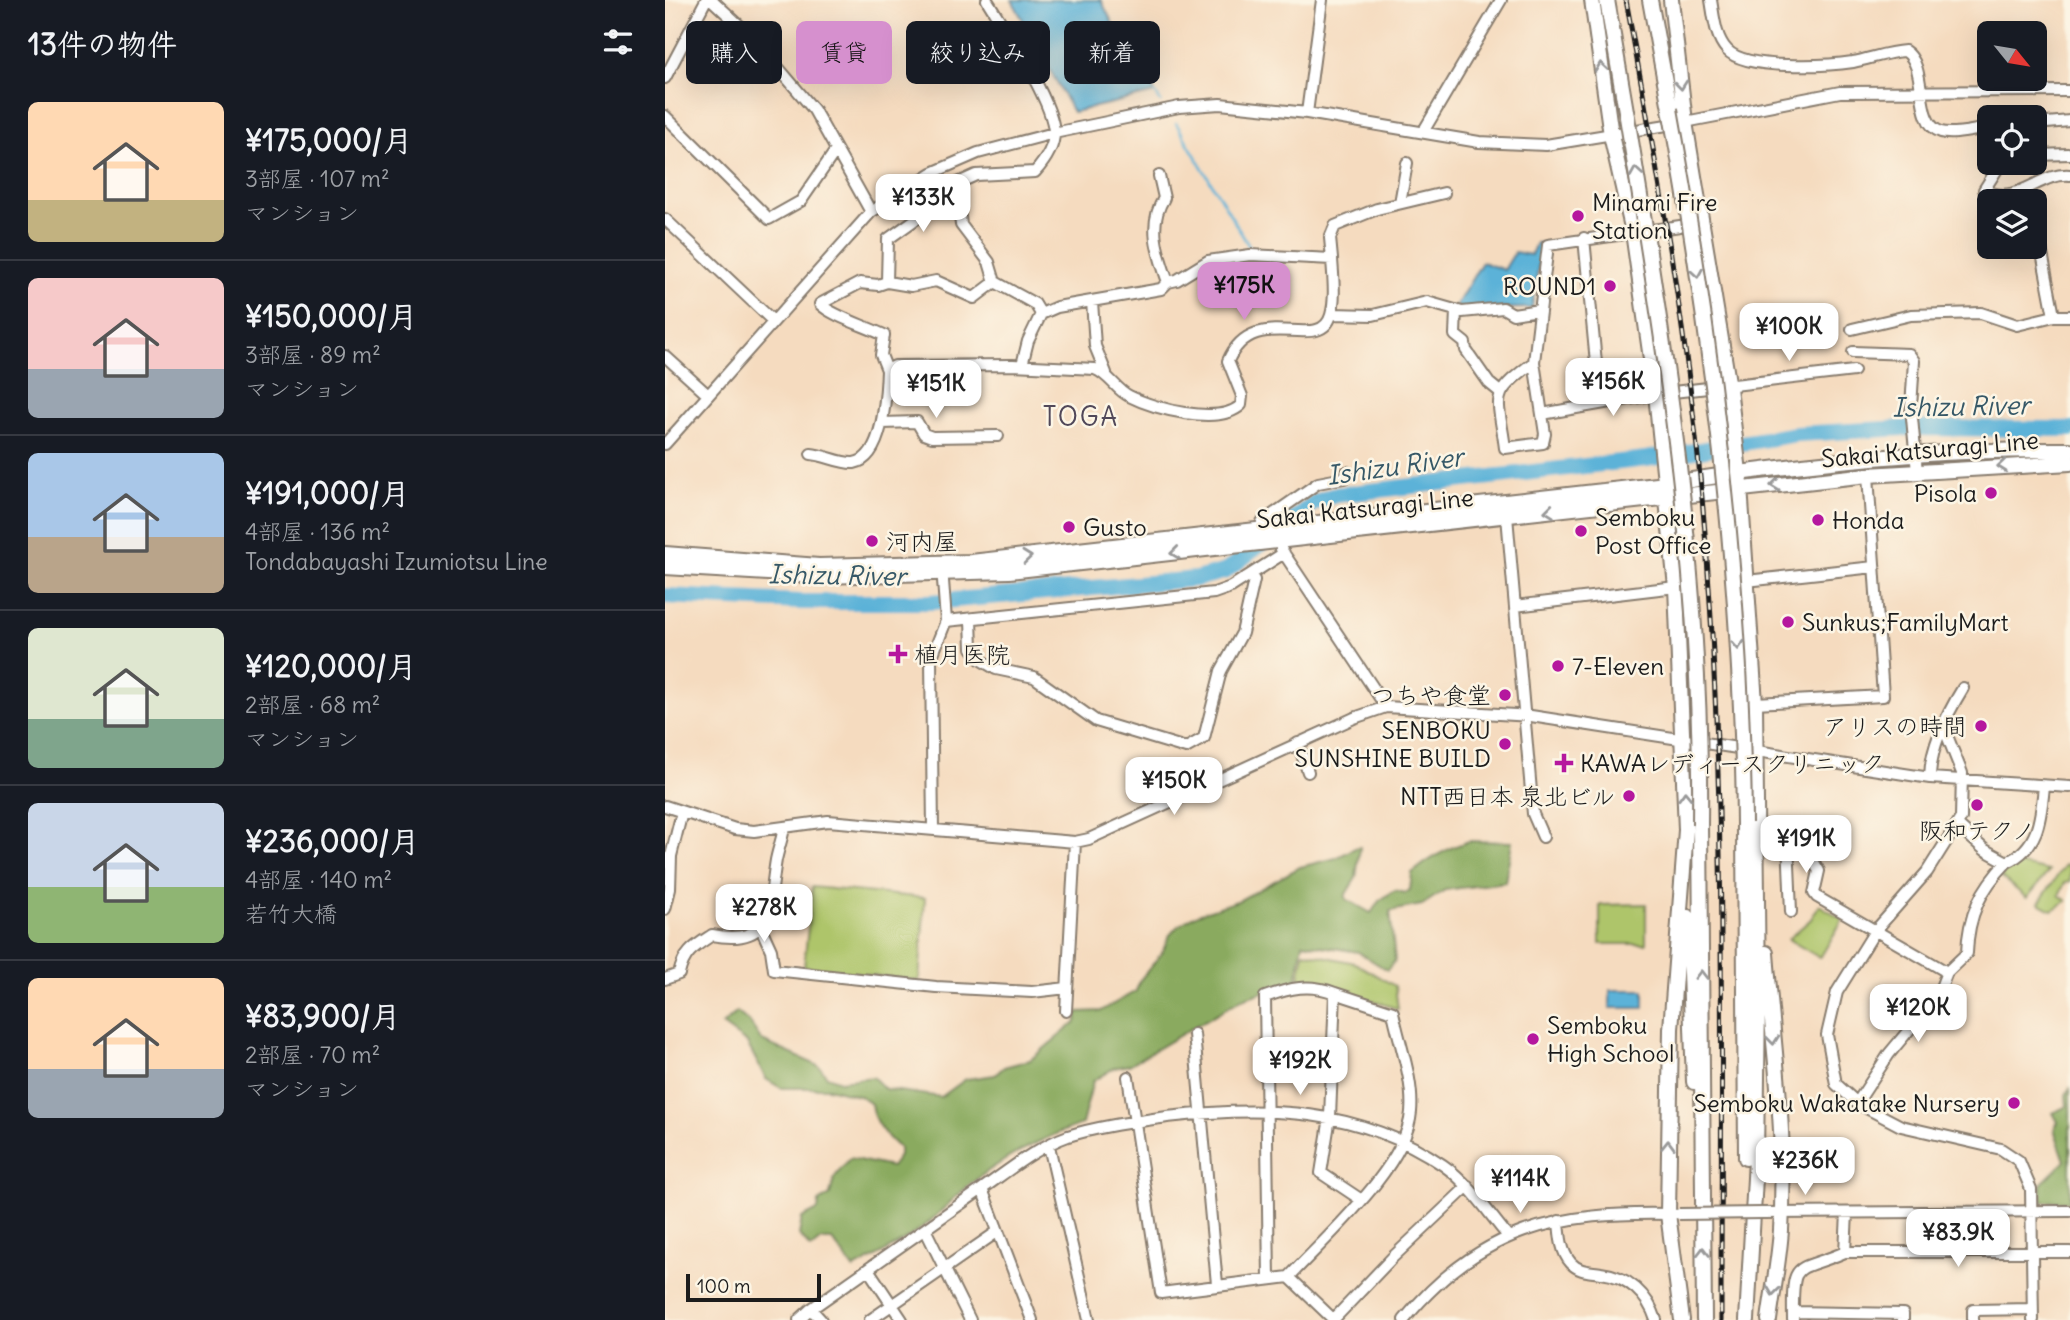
<!DOCTYPE html>
<html lang="ja">
<head>
<meta charset="utf-8">
<style>
	:root { --surface:#171b24; --page:#242831; --text:#f1f3f6; --muted:#9ea1a6; --line:#363941; --accent:#d690ce }
	body { margin:0; font-family:Delius,"Klee One",sans-serif; background:var(--page); color:var(--text); height:100vh; display:flex; flex-direction:column; font-size:26px; white-space:nowrap }
	* { box-sizing:border-box; margin:0 }
	p { font-size:23px; color:var(--muted) }
	.icon { flex:none; width:38px; height:38px; fill:none; stroke:currentColor; stroke-width:2; stroke-linecap:round; stroke-linejoin:round }
	.map { position:relative; flex:1; overflow:hidden }
	.side { display:flex; flex-direction:column; background:var(--surface); width:665px }
	.side>* { flex:none }
	.hud { position:absolute; left:21px; top:21px; width:665px; height:63px; display:flex; gap:14px }
	.needle { width:46px; rotate:120deg }
	.fabs { position:absolute; left:1312px; top:21px; display:grid; gap:14px }
	.fabs a { display:grid; place-items:center; width:70px; height:70px; border-radius:10px; background:var(--surface); box-shadow:0 7px 28px #0002; font-size:35px }
	.scale { position:absolute; left:21px; bottom:18px; width:135px; box-sizing:border-box; padding-left:7px; border:4px solid #1c1c1c; border-top:0; font-size:19px; line-height:24px; white-space:nowrap; color:#1c1c1c; -webkit-text-stroke:5px #fcf5e5; paint-order:stroke }
	.price { position:absolute; translate:-50% -60px; padding:0 16px; border-radius:14px; background:#fff; color:#222; font-size:23px; line-height:46px; filter:drop-shadow(0 2px 4px #0008) }
	.price::after { content:''; position:absolute; left:50%; top:42px; width:21px; height:16px; margin-left:-10px; background:inherit; clip-path:polygon(0 0,100% 0,50% 100%) }
	.price.active { background:var(--accent); color:#111 }
	ul { padding:0; list-style:none }
	li { display:flex; align-items:center; gap:21px; height:175px; padding:0 28px }
	li+li { border-top:2px solid var(--line) }
	li span { display:grid; place-items:center; flex:none; width:196px; height:140px; border-radius:10px; color:#555 }
	li>.icon { margin-inline-start:auto }
	span .icon { width:84px; height:84px; fill:#fffc; stroke-width:1 }
	li b { font-size:30px }
	h2 { display:flex; justify-content:space-between; align-items:center; height:84px; padding:0 28px; font-size:30px }
	.tag { padding:0 24px; border-radius:10px; background:var(--surface); box-shadow:0 7px 28px #0002; font-size:24px; line-height:63px }
	.tag.active { background:var(--accent); color:#111 }
	main { display:flex; flex:1; min-height:0 }
	.map>svg:first-child { display:block }
	.green { fill:#aec56a; stroke:#657043; stroke-width:2 }
	.forest { fill:#8aaa5e; stroke:#53633d; stroke-width:2 }
	.water { fill:#5cb2d8; stroke:#3c677a; stroke-width:2 }
	.lines { fill:none; stroke-linecap:round; stroke-linejoin:round }
	.stream { stroke:#5cb2d8; stroke-width:2.5 }
	.river { stroke:#5cb2d8; stroke-width:16 }
	.minor-casing { stroke:#887c6e; stroke-width:14 }
	.major-casing { stroke:#887c6e; stroke-width:18 }
	.minor { stroke:#fff; stroke-width:10 }
	.major { stroke:#fff; stroke-width:14 }
	.rail-casing { stroke:#1c1c1c; stroke-width:5 }
	.rail { stroke:#fcf5e5; stroke-width:2.5; stroke-dasharray:8; stroke-linecap:butt }
	.minor-bridge-casing { stroke:#887c6e; stroke-width:14; stroke-linecap:butt }
	.major-bridge-casing { stroke:#887c6e; stroke-width:18; stroke-linecap:butt }
	.minor-bridge { stroke:#fff; stroke-width:10 }
	.major-bridge { stroke:#fff; stroke-width:14 }
	.oneway { stroke:#999 }
	.poi-dot { fill:#b5179e; stroke:#fcf5e5; stroke-width:2.5 }
	.labels { text-anchor:middle; dominant-baseline:central; stroke-width:5; stroke-linejoin:round; paint-order:stroke }
	.poi-label { font-size:24px; fill:#1c1c1c; stroke:#fcf5e5; text-anchor:start }
	.street-label { font-size:24px; fill:#1c1c1c; stroke:#fcf5e5 }
	.water-label { font-size:26px; font-style:italic; fill:#365867; stroke:#fcf5e5 }
	.neighbourhood-label { font-size:26px; letter-spacing:2px; fill:#514859; stroke:#fcf5e5 }
</style>
</head>
<body>
<main>
<section class="side">
<h2>13件の物件<svg class="icon" aria-label="filters" viewBox="0 0 24 24"><path d="M4 7h16M4 17h16"/><circle cx="9" cy="7" r="2"/><circle cx="15" cy="17" r="2"/></svg></h2>
<ul>
<li><span style="background:linear-gradient(#ffd9b3 70%,#c2b280 0)"><svg class="icon" aria-label="home" viewBox="0 0 24 24"><path d="M3 11l9-7 9 7M6 9v11h12V9"/></svg></span><div><b>¥175,000/月</b><p>3部屋 · 107 m²</p><p>マンション</p></div></li>
<li><span style="background:linear-gradient(#f6c9c9 65%,#9aa5b1 0)"><svg class="icon" aria-label="home" viewBox="0 0 24 24"><path d="M3 11l9-7 9 7M6 9v11h12V9"/></svg></span><div><b>¥150,000/月</b><p>3部屋 · 89 m²</p><p>マンション</p></div></li>
<li><span style="background:linear-gradient(#a9c7e8 60%,#b9a48a 0)"><svg class="icon" aria-label="home" viewBox="0 0 24 24"><path d="M3 11l9-7 9 7M6 9v11h12V9"/></svg></span><div><b>¥191,000/月</b><p>4部屋 · 136 m²</p><p>Tondabayashi Izumiotsu Line</p></div></li>
<li><span style="background:linear-gradient(#dfe7d0 65%,#7fa58c 0)"><svg class="icon" aria-label="home" viewBox="0 0 24 24"><path d="M3 11l9-7 9 7M6 9v11h12V9"/></svg></span><div><b>¥120,000/月</b><p>2部屋 · 68 m²</p><p>マンション</p></div></li>
<li><span style="background:linear-gradient(#c9d6e8 60%,#8fb573 0)"><svg class="icon" aria-label="home" viewBox="0 0 24 24"><path d="M3 11l9-7 9 7M6 9v11h12V9"/></svg></span><div><b>¥236,000/月</b><p>4部屋 · 140 m²</p><p>若竹大橋</p></div></li>
<li><span style="background:linear-gradient(#ffd9b3 65%,#9aa5b1 0)"><svg class="icon" aria-label="home" viewBox="0 0 24 24"><path d="M3 11l9-7 9 7M6 9v11h12V9"/></svg></span><div><b>¥83,900/月</b><p>2部屋 · 70 m²</p><p>マンション</p></div></li>
</ul>
</section>
<div class="map">
<svg width="1405" height="1320" viewBox="0 0 1405 1320">
	<rect width="100%" height="100%" fill="#fcf5e5"/>
	<filter id="ink" filterUnits="userSpaceOnUse"><feTurbulence type="fractalNoise" baseFrequency=".0143" numOctaves="2"/><feDisplacementMap in="SourceGraphic" scale="14" xChannelSelector="R" yChannelSelector="G"/><feConvolveMatrix kernelMatrix="1 2 1 2 8 2 1 2 1" color-interpolation-filters="sRGB"/></filter>
	<filter id="wash" filterUnits="userSpaceOnUse"><feTurbulence type="fractalNoise" baseFrequency=".00686" numOctaves="4" result="noise"/><feDisplacementMap in="SourceGraphic" scale="28" xChannelSelector="R" yChannelSelector="G"/><feGaussianBlur stdDeviation="1.57" result="paint"/><feColorMatrix in="noise" values="0 0 0 0 0 0 0 0 0 0 0 0 0 0 0 0 0 1.4 0 .05"/><feComposite in="paint" operator="in"/></filter>
	<g filter="url(#wash)">
		<rect width="100%" height="100%" fill="#f5dbbf"/>
		<path class="green" d="M1348 863 1384 871 1362 898 1336 877Z
			M1400 865 1405 867V882L1400 883 1394 895 1402 901 1387 910 1374 903Z
			M147 887 260 898 254 981 139 967Z
			M981 904V944H935V905Z
			M1154 905 1178 919 1155 958 1123 939 1146 919Z
			M639 952 690 963 730 986 733 1009 656 983 634 979Z"/>
		<path class="forest" d="M804 841 847 842 840 882 780 890 757 905 725 911 730 961 722 970 693 952 638 943 631 981 577 999 464 1065 449 1068 428 1081 417 1124C379 1137 344 1155 312 1179 294 1192 279 1209 263 1223 240 1241 214 1256 189 1269L167 1240H156L146 1248 134 1235 137 1218 153 1210 154 1202 165 1195 169 1178 185 1158 226 1167 234 1156V1148C221 1136 208 1123 206 1104L197 1097 163 1088H116L101 1079 82 1043 57 1025 72 1012 85 1023 97 1041 154 1066 162 1076 175 1081 208 1077 220 1089 276 1097 301 1079 330 1075 339 1067 365 1060 411 1022 413 1012 436 1011 471 991 475 980 497 953 504 936 513 926 533 914 575 900 635 867 671 858 692 847H695L691 878 681 894V899L706 913 714 901 730 890 739 893 745 890 747 873C765 858 782 848 804 841Z
			M1405 1087V1201L1377 1202 1376 1184 1400 1161 1389 1129 1393 1122 1388 1113 1402 1106 1401 1095Z"/>
		<path class="water" d="M347 0H436L460 48 481 72 490 93 408 112Z
			M871 243H877L867 308 796 309 791 306 817 262 839 270 850 252 866 255Z
			M945 990H979V1008H945Z"/>
		<g class="lines">
			<path class="stream" d="M490 93 496 102
				M511 123 585 248"/>
			<path class="river" d="M0 596 137 602H266L531 579 561 571 649 503 670 495 981 459 1131 434 1241 428 1405 429"/>
		</g>
	</g>
	<g filter="url(#ink)">
		<g class="lines">
			<defs>
				<path id="minor" d="M47 0 89 39 149 110 206 212
					M1046 0C1049 17 1050 37 1062 50 1080 70 1161 66 1188 62 1205 59 1222 52 1240 51 1264 66 1248 123 1276 132 1289 136 1311 129 1325 128
					M0 78 41 0
					M642 113 657 0
					M0 116 104 219 136 201 171 150
					M1370 124 1405 121
					M758 132 836 0
					M1370 155 1405 154
					M1336 163 1319 190C1353 207 1374 172 1405 175
					M494 176 499 198C482 225 493 254 503 282
					M291 184 296 225 324 262 330 282 370 304 376 314
					M735 203 742 163
					M1370 216 1389 316
					M0 219 108 321
					M919 238 935 404
					M222 282 223 239 265 209 291 184 311 175 370 172C379 162 389 148 389 133 389 102 339 28 322 0
					M330 282 309 298 271 281 246 286 222 282 213 285 195 283 155 304C167 316 201 326 219 335L216 355 222 370 230 366 348 365 430 369C445 375 450 389 464 396 490 409 554 426 576 405L577 396 563 361C589 301 655 355 666 315 671 298 668 276 667 259
					M427 301 430 346 441 373
					M791 310 790 335 800 343 801 350 824 383 835 392
					M667 314 708 315 762 302 797 312 838 308 848 314 874 310
					M1187 329 1246 315 1316 313 1352 325 1389 316H1405
					M1188 352 1244 354 1249 361 1246 407 1252 472
					M0 356 43 395
					M869 362C823 397 833 394 840 448L878 443 880 434 869 362 883 245 1029 224
					M357 365 363 341 376 314 392 307 496 289 503 282 512 280 543 261 585 255 667 259 665 238 670 226 712 209 779 193
					M877 414 991 394 1189 371
					M217 423 252 422 259 434 267 437 333 436
					M0 444 206 212 267 173 313 153 389 133 514 107 555 104 642 113 814 142 881 145 1020 122 1175 92 1405 91
					M146 454C160 455 176 464 189 463 219 458 221 394 222 370
					M842 516 868 814 878 837
					M597 522 653 483 679 478 682 472
					M616 549 721 707
					M1081 581 1209 567
					M850 606 1011 587
					M306 619 307 648 316 660 331 669 369 677 431 721 521 748 539 738 556 671 577 633 589 580 586 575
					M281 621 549 593 566 587 619 553
					M1090 703 1218 696 1203 475
					M1279 728 1297 773 1296 818 1262 872 1210 931 1172 992 1162 1035 1171 1084 1192 1103 1236 1126 1336 1149 1354 1161 1366 1189 1368 1320
					M633 743 643 772
					M1265 778C1265 748 1282 714 1298 688
					M0 806 70 829 89 831 163 821 410 842 424 839 689 718 721 707 866 716 1265 778 1405 787
					M268 830 266 659 281 621 277 567
					M1089 836 1137 842 1154 871 1149 893 1152 897 1282 972
					M1123 840 1126 912
					M1342 862C1374 848 1376 817 1379 786
					M0 909 5 889 6 856 17 812
					M96 928 106 950 109 970 271 987 367 992 402 988
					M0 979 14 974C19 952 29 947 47 935 110 947 103 906 111 860 113 850 117 839 119 828
					M401 1011 410 842
					M529 1034 552 1284
					M463 1077 496 1293 624 1277 669 1320
					M1192 1103 1224 1054 1273 995 1282 972 1302 953C1303 915 1316 889 1342 862L1320 850 1292 825
					M384 1146 424 1320
					M1098 1213 1405 1211
					M894 1221C895 1235 896 1252 906 1263 914 1272 925 1271 936 1273 963 1276 983 1295 991 1320
					M261 1231 305 1320
					M1180 1252H1405
					M203 1269 237 1320
					M624 1277C661 1237 742 1166 746 1112 749 1080 734 1043 728 1012L670 993
					M604 1279 600 997C625 988 644 983 670 993L665 1117 656 1173 695 1199
					M146 1309 317 1189
					M1128 1312 1238 1314V1320
					M134 1320 146 1309 156 1320
					M205 1320 332 1232
					M367 1320 317 1189C344 1170 372 1147 403 1136 435 1126 469 1122 502 1117 599 1105 695 1108 778 1165 804 1183 822 1211 842 1235
					M668 1320 728 1257 803 1186
					M739 1320C814 1228 894 1211 1008 1214
					M1128 1320C1127 1256 1130 1274 1180 1252L1182 1213
					M1308 1320V1310L1367 1309"/>
				<path id="major" d="M927 0 946 135 968 232 991 394 1011 587 1021 830 1006 1029 1003 1214 1017 1320
					M942 0 962 117
					M985 0 1005 109
					M1006 0 1020 122 1064 388 1074 472 1090 703 1093 997 1091 1160 1082 1320
					M0 554 154 566 306 562 1001 484C1130 463 1274 449 1405 450
					M0 567 156 576 344 571 1203 475 1405 463
					M1079 823 1081 1158
					M1035 824 1039 1320
					M1023 917 1029 1082
					M1101 953C1108 1044 1122 1138 1116 1230 1114 1260 1108 1290 1104 1320"/>
			</defs>
			<use href="#minor" class="minor-casing"/>
			<use href="#major" class="major-casing"/>
			<use href="#minor" class="minor"/>
			<use href="#major" class="major"/>
			<defs>
				<path id="rail" d="M961 0C991 162 1021 324 1036 487 1062 764 1056 1042 1056 1320"/>
			</defs>
			<use href="#rail" class="rail-casing"/>
			<use href="#rail" class="rail"/>
			<defs>
				<path id="minor-bridge" d="M1014 1214 1098 1213"/>
				<path id="major-bridge" d="M1005 109C1048 344 1077 583 1079 823
					M962 117C1001 350 1038 586 1035 824"/>
			</defs>
			<use href="#minor-bridge" class="minor-bridge-casing"/>
			<use href="#major-bridge" class="major-bridge-casing"/>
			<use href="#minor-bridge" class="minor-bridge"/>
			<use href="#major-bridge" class="major-bridge"/>
		</g>
		<defs><path id="oneway-chevron" d="M-2-3.5L2.5 0L-2 3.5" fill="none" stroke-width="1.6" stroke-linecap="round" stroke-linejoin="round" transform="scale(1.75)"/></defs>
		<g class="oneway">
			<use href="#oneway-chevron" transform="translate(936 67) rotate(-98)"/>
			<use href="#oneway-chevron" transform="translate(1016 85) rotate(84)"/>
			<use href="#oneway-chevron" transform="translate(971 172) rotate(-99)"/>
			<use href="#oneway-chevron" transform="translate(1032 273) rotate(81)"/>
			<use href="#oneway-chevron" transform="translate(1337 466) rotate(175)"/>
			<use href="#oneway-chevron" transform="translate(1110 485) rotate(174)"/>
			<use href="#oneway-chevron" transform="translate(884 511) rotate(173)"/>
			<use href="#oneway-chevron" transform="translate(510 553) rotate(173)"/>
			<use href="#oneway-chevron" transform="translate(362 557) rotate(-6)"/>
			<use href="#oneway-chevron" transform="translate(1073 645) rotate(87)"/>
			<use href="#oneway-chevron" transform="translate(1020 796) rotate(-92)"/>
			<use href="#oneway-chevron" transform="translate(1036 975) rotate(-90)"/>
			<use href="#oneway-chevron" transform="translate(1108 1040) rotate(84)"/>
			<use href="#oneway-chevron" transform="translate(1003 1145) rotate(-89)"/>
			<use href="#oneway-chevron" transform="translate(1038 1252) rotate(-90)"/>
			<use href="#oneway-chevron" transform="translate(1108 1291) rotate(97)"/>
		</g>
	</g>
	<g class="poi-dot">
		<circle cx="913" cy="216" r="7"/>
		<circle cx="945" cy="286" r="7"/>
		<circle cx="1326" cy="493" r="7"/>
		<circle cx="1153" cy="520" r="7"/>
		<circle cx="404" cy="527" r="7"/>
		<circle cx="916" cy="531" r="7"/>
		<circle cx="207" cy="541" r="7"/>
		<circle cx="1123" cy="622" r="7"/>
		<path d="M229.5 643.5h7v7h7v7h-7v7h-7v-7h-7v-7h7z"/>
		<circle cx="893" cy="666" r="7"/>
		<circle cx="840" cy="695" r="7"/>
		<circle cx="1316" cy="726" r="7"/>
		<circle cx="840" cy="744" r="7"/>
		<path d="M895.5 752.5h7v7h7v7h-7v7h-7v-7h-7v-7h7z"/>
		<circle cx="964" cy="796" r="7"/>
		<circle cx="1312" cy="805" r="7"/>
		<circle cx="868" cy="1039" r="7"/>
		<circle cx="1349" cy="1103" r="7"/>
	</g>
	<g class="labels">
		<g class="poi-label">
			<text x="927" y="202">Minami Fire<tspan x="927" dy="28">Station</tspan></text>
			<text x="931" y="286" text-anchor="end">ROUND1</text>
			<text x="1312" y="493" text-anchor="end">Pisola</text>
			<text x="930" y="517">Semboku<tspan x="930" dy="28">Post Office</tspan></text>
			<text x="1167" y="520">Honda</text>
			<text x="418" y="527">Gusto</text>
			<text x="221" y="541">河内屋</text>
			<text x="1137" y="622">Sunkus;FamilyMart</text>
			<text x="249" y="654">植月医院</text>
			<text x="907" y="666">7-Eleven</text>
			<text x="826" y="695" text-anchor="end">つちや食堂</text>
			<text x="1302" y="726" text-anchor="end">アリスの時間</text>
			<text x="826" y="730" text-anchor="end">SENBOKU<tspan x="826" dy="28">SUNSHINE BUILD</tspan></text>
			<text x="915" y="763">KAWAレディースクリニック</text>
			<text x="950" y="796" text-anchor="end">NTT西日本 泉北ビル</text>
			<text x="1312" y="830" text-anchor="middle">阪和テクノ</text>
			<text x="882" y="1025">Semboku<tspan x="882" dy="28">High School</tspan></text>
			<text x="1335" y="1103" text-anchor="end">Semboku Wakatake Nursery</text>
		</g>
		<g class="street-label">
			<text transform="translate(1265 449) rotate(-5)">Sakai Katsuragi Line</text>
			<text transform="translate(700 508) rotate(-6)">Sakai Katsuragi Line</text>
		</g>
		<g class="water-label">
			<text transform="translate(1296 406) rotate(-1)">Ishizu River</text>
			<text transform="translate(730 466) rotate(-8)">Ishizu River</text>
			<text transform="translate(172 575) rotate(1)">Ishizu River</text>
		</g>
		<g class="neighbourhood-label">
			<text x="416" y="416">TOGA</text>
		</g>
	</g>
</svg>
<div class="fabs">
<a><svg class="needle" viewBox="-14 -14 28 28"><path d="M0-13l5 13h-10z" fill="#e53935"/><path d="M0 13l5-13h-10z" fill="#9ea1a6"/></svg></a>
<a><svg class="icon" aria-label="locate" viewBox="0 0 24 24"><circle cx="12" cy="12" r="6"/><path d="M12 2v4M12 18v4M2 12h4M18 12h4"/></svg></a>
<a><svg class="icon" aria-label="layers" viewBox="0 0 24 24"><path d="M12 4l9 5-9 5-9-5zM3 14l9 5 9-5"/></svg></a>
</div>
<div class="scale">100 m</div>
<b class="price" style="left:258px;top:234px">¥133K</b>
<b class="price active" style="left:579px;top:322px">¥175K</b>
<b class="price" style="left:1124px;top:363px">¥100K</b>
<b class="price" style="left:948px;top:418px">¥156K</b>
<b class="price" style="left:271px;top:420px">¥151K</b>
<b class="price" style="left:509px;top:817px">¥150K</b>
<b class="price" style="left:1141px;top:875px">¥191K</b>
<b class="price" style="left:99px;top:944px">¥278K</b>
<b class="price" style="left:1253px;top:1044px">¥120K</b>
<b class="price" style="left:635px;top:1097px">¥192K</b>
<b class="price" style="left:1140px;top:1197px">¥236K</b>
<b class="price" style="left:855px;top:1215px">¥114K</b>
<b class="price" style="left:1293px;top:1269px">¥83.9K</b>
<div class="hud">
<a class="tag">購入</a>
<a class="tag active">賃貸</a>
<a class="tag">絞り込み</a>
<a class="tag">新着</a>
</div>
</div>
</main>
</body>
</html>
